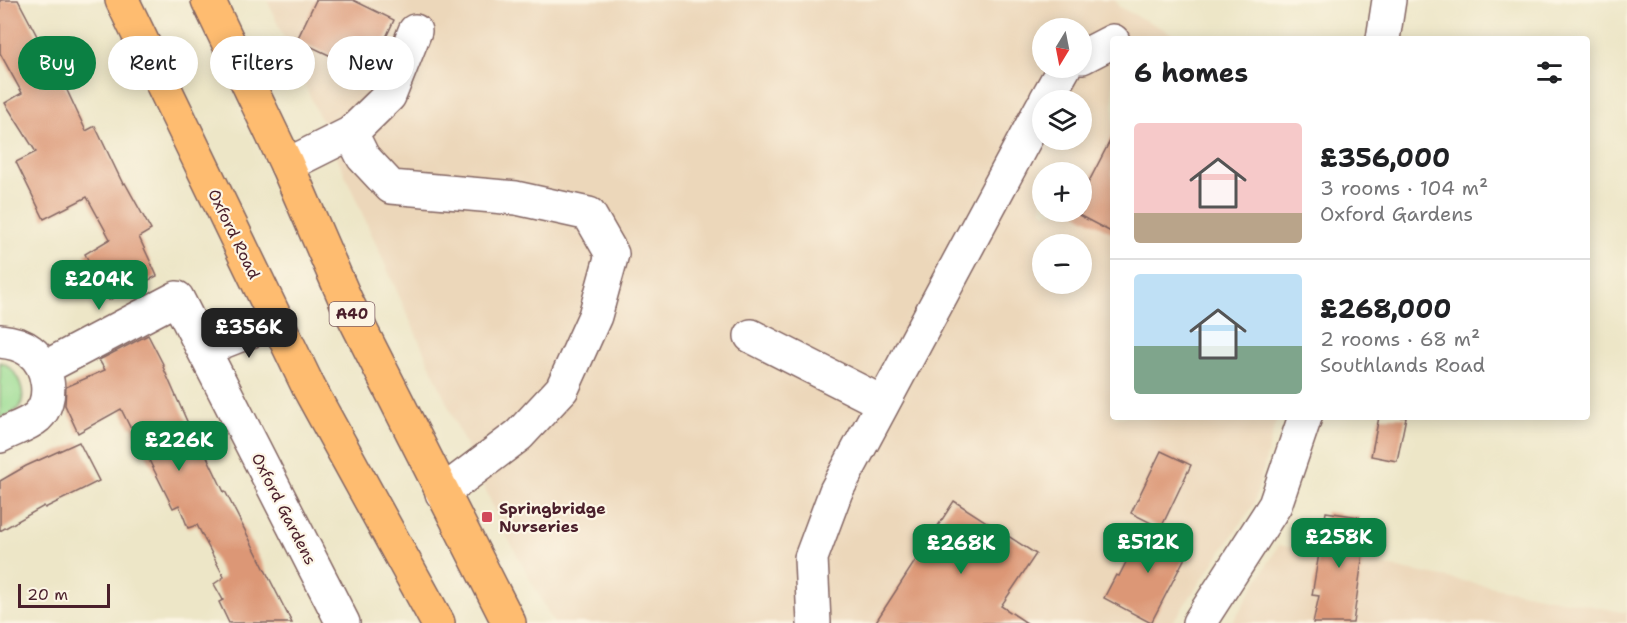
<!DOCTYPE html>
<html lang="en">
<head>
<meta charset="utf-8">
<style>
	:root { --surface:#fff; --page:#f6f6f6; --text:#202124; --muted:#757577; --line:#e0e0e0; --accent:#0b8043 }
	body { margin:0; font-family:"Shantell Sans",sans-serif; background:var(--page); color:var(--text); height:100vh; display:flex; flex-direction:column; font-size:22px; white-space:nowrap }
	* { box-sizing:border-box; margin:0 }
	p { font-size:20px; color:var(--muted) }
	.icon { flex:none; width:33px; height:33px; fill:none; stroke:currentColor; stroke-width:2; stroke-linecap:round; stroke-linejoin:round }
	.map { position:relative; flex:1; overflow:hidden }
	.panel { position:absolute; left:1110px; top:36px; width:480px; height:384px; display:flex; flex-direction:column; background:var(--surface); border-radius:6px; box-shadow:0 3px 15px #0003 }
	.panel>* { flex:none }
	.top-card { position:absolute; left:18px; top:36px; width:570px; height:54px; display:flex; gap:12px }
	.needle { width:39px; rotate:190deg }
	.tools { position:absolute; left:1032px; top:18px; display:grid; gap:12px }
	.tools a { display:grid; place-items:center; width:60px; height:60px; border-radius:50%; background:var(--surface); box-shadow:0 3px 15px #0003; font-size:30px }
	.scale { position:absolute; left:18px; bottom:15px; width:92px; box-sizing:border-box; padding-left:6px; border:3px solid #4a1f2b; border-top:0; font-size:16px; line-height:21px; white-space:nowrap; color:#4a1f2b; -webkit-text-stroke:4px #fcf5e5; paint-order:stroke }
	.price { position:absolute; translate:-50% -51px; padding:0 14px; border-radius:12px; background:var(--accent); color:#fff; font-size:20px; line-height:39px; filter:drop-shadow(0 2px 3px #0008) }
	.price::after { content:''; position:absolute; left:50%; top:36px; width:18px; height:14px; margin-left:-9px; background:inherit; clip-path:polygon(0 0,100% 0,50% 100%) }
	.price.active { background:#222; color:#fff }
	ul { padding:0; list-style:none }
	li { display:flex; align-items:center; gap:18px; height:150px; padding:0 24px }
	li+li { border-top:2px solid var(--line) }
	li span { display:grid; place-items:center; flex:none; width:168px; height:120px; border-radius:6px; color:#555 }
	li>.icon { margin-inline-start:auto }
	span .icon { width:72px; height:72px; fill:#fffc; stroke-width:1 }
	li b { font-size:26px }
	h2 { display:flex; justify-content:space-between; align-items:center; height:72px; padding:0 24px; font-size:26px }
	.chip { padding:0 21px; border-radius:27px; background:var(--surface); box-shadow:0 3px 15px #0003; font-size:21px; line-height:54px }
	.chip.active { background:var(--accent); color:#fff }
	.map>svg:first-child { display:block }
	.built { fill:#ecd7ba; fill-rule:evenodd }
	.green { fill:#9ddd94; stroke:#747e60; stroke-width:1.5 }
	.building { fill:#dc9776 }
	.lines { fill:none; stroke-linecap:round; stroke-linejoin:round }
	.minor-casing { stroke:#836562; stroke-width:36 }
	.highway-casing { stroke:#836562; stroke-width:36 }
	.minor { stroke:#fff; stroke-width:33 }
	.highway { stroke:#febc70; stroke-width:33 }
	.poi-dot { fill:#d1495b; stroke:#fcf5e5; stroke-width:2 }
	.labels { text-anchor:middle; dominant-baseline:central; stroke-width:4.5; stroke-linejoin:round; paint-order:stroke }
	.shield { fill:#fcf5e5; stroke:#7f5f63; stroke-width:1.5 }
	.shield-label { font-size:15px; font-weight:bold; fill:#4a1f2b }
	.street-label { font-size:16px; fill:#4a1f2b; stroke:#fcf5e5 }
	.poi-label { font-size:16px; font-weight:bold; fill:#4a1f2b; stroke:#fcf5e5; text-anchor:start }
</style>
</head>
<body>
<div class="map">
<svg width="1627" height="623" viewBox="0 0 1627 623">
	<rect width="100%" height="100%" fill="#fcf5e5"/>
	<filter id="ink" filterUnits="userSpaceOnUse"><feTurbulence type="fractalNoise" baseFrequency=".0167" numOctaves="2"/><feDisplacementMap in="SourceGraphic" scale="12" xChannelSelector="R" yChannelSelector="G"/><feConvolveMatrix kernelMatrix="1 2 1 2 8 2 1 2 1" color-interpolation-filters="sRGB"/></filter>
	<filter id="wash" filterUnits="userSpaceOnUse"><feTurbulence type="fractalNoise" baseFrequency=".008" numOctaves="4" result="noise"/><feDisplacementMap in="SourceGraphic" scale="24" xChannelSelector="R" yChannelSelector="G"/><feGaussianBlur stdDeviation="1.35" result="paint"/><feColorMatrix in="noise" values="0 0 0 0 0 0 0 0 0 0 0 0 0 0 0 0 0 1.4 0 .05"/><feComposite in="paint" operator="in"/></filter>
	<g filter="url(#wash)">
		<rect width="100%" height="100%" fill="#ede6c7"/>
		<path class="built" d="M267 0H1115L1119 7 1183 39H1113V417H1277L1254 504 1172 623H554L504 531ZM1042 28H1082V68H1042ZM1042 100H1082V140H1042ZM1042 172H1082V212H1042ZM1042 244H1082V284H1042Z
			M1279 545 1627 613V623H1232Z"/>
		<path class="green" d="M0 362C15 365 28 392 20 406 16 412 7 416 0 419Z"/>
		<g id="blocks">
			<path class="building" d="M0 0H18L56 72 58 71 86 131 95 126 123 184 125 183 151 230 139 237 157 276 109 300 85 254 110 239 87 197 44 219 16 162 36 152 5 103 22 93 0 53Z
				M316 0H353L394 20 369 74 297 40Z
				M1113 135V233L1073 212H1082V195Z
				M148 335 164 366 163 367 194 437 197 436 224 492 225 491 292 623H229L219 602 223 600 214 584 224 577 197 525 188 528 179 505 173 508 132 426 130 427 121 409 78 433 65 405 66 387 105 370 99 360Z
				M1379 417H1406L1397 461 1371 456Z
				M79 442 99 481 45 508 44 506 0 531V481L26 466Z
				M1161 451 1191 465 1161 528 1131 513Z
				M954 501 1036 554 1001 606 1027 623H875Z
				M1326 512 1359 517 1357 531 1366 532 1353 623H1313L1319 596 1312 595Z
				M1145 525 1190 548 1151 623 1104 598 1116 575 1119 576Z"/>
		</g>
	</g>
	<g filter="url(#ink)">
		<use href="#blocks" fill-opacity="0" stroke="#836562" stroke-width="1.5"/>
		<g class="lines">
			<defs>
				<path id="minor" d="M1383 39 1389 0
					M1082 57 1113 41
					M1046 100 1064 68
					M351 133 363 157 391 187 516 198 589 214 612 254 595 316 562 389 519 435 442 493
					M287 165 351 133 389 96 415 31
					M751 336 883 403
					M0 341C11 342 21 344 30 351 49 365 55 400 37 417 28 425 11 430 0 436
					M204 349 276 321
					M44 368 177 298 343 623
					M814 623 811 558 836 491 1042 107
					M1199 623 1275 505 1305 417"/>
				<path id="highway" d="M122 0 309 388 438 623
					M208 0 287 165 346 301 509 623"/>
			</defs>
			<use href="#minor" class="minor-casing"/>
			<use href="#highway" class="highway-casing"/>
			<use href="#minor" class="minor"/>
			<use href="#highway" class="highway"/>
		</g>
	</g>
	<rect class="poi-dot" x="481" y="511" width="12" height="12" rx="3"/>
	<g class="labels">
		<rect class="shield" x="329.5" y="302" width="45" height="24" rx="4.5"/>
		<g class="shield-label">
			<text x="352" y="314">A40</text>
		</g>
		<g class="street-label">
			<text transform="translate(234 234) rotate(64)">Oxford Road</text>
			<text transform="translate(284 509) rotate(63)">Oxford Gardens</text>
		</g>
		<g class="poi-label">
			<text x="499" y="508">Springbridge<tspan x="499" dy="18">Nurseries</tspan></text>
		</g>
	</g>
</svg>
<div class="tools">
<a><svg class="needle" viewBox="-14 -14 28 28"><path d="M0-13l5 13h-10z" fill="#e53935"/><path d="M0 13l5-13h-10z" fill="#757577"/></svg></a>
<a><svg class="icon" aria-label="layers" viewBox="0 0 24 24"><path d="M12 4l9 5-9 5-9-5zM3 14l9 5 9-5"/></svg></a>
<a>+</a>
<a>−</a>
</div>
<div class="scale">20 m</div>
<b class="price" style="left:99px;top:311px">£204K</b>
<b class="price active" style="left:249px;top:359px">£356K</b>
<b class="price" style="left:179px;top:472px">£226K</b>
<b class="price" style="left:1339px;top:569px">£258K</b>
<b class="price" style="left:1148px;top:574px">£512K</b>
<b class="price" style="left:961px;top:575px">£268K</b>
<div class="top-card">
<a class="chip active">Buy</a>
<a class="chip">Rent</a>
<a class="chip">Filters</a>
<a class="chip">New</a>
</div>
<section class="panel">
<h2>6 homes<svg class="icon" aria-label="filters" viewBox="0 0 24 24"><path d="M4 7h16M4 17h16"/><circle cx="9" cy="7" r="2"/><circle cx="15" cy="17" r="2"/></svg></h2>
<ul>
<li><span style="background:linear-gradient(#f6c9c9 75%,#b9a48a 0)"><svg class="icon" aria-label="home" viewBox="0 0 24 24"><path d="M3 11l9-7 9 7M6 9v11h12V9"/></svg></span><div><b>£356,000</b><p>3 rooms · 104 m²</p><p>Oxford Gardens</p></div></li>
<li><span style="background:linear-gradient(#bfe0f5 60%,#7fa58c 0)"><svg class="icon" aria-label="home" viewBox="0 0 24 24"><path d="M3 11l9-7 9 7M6 9v11h12V9"/></svg></span><div><b>£268,000</b><p>2 rooms · 68 m²</p><p>Southlands Road</p></div></li>
</ul>
</section>
</div>
</body>
</html>
